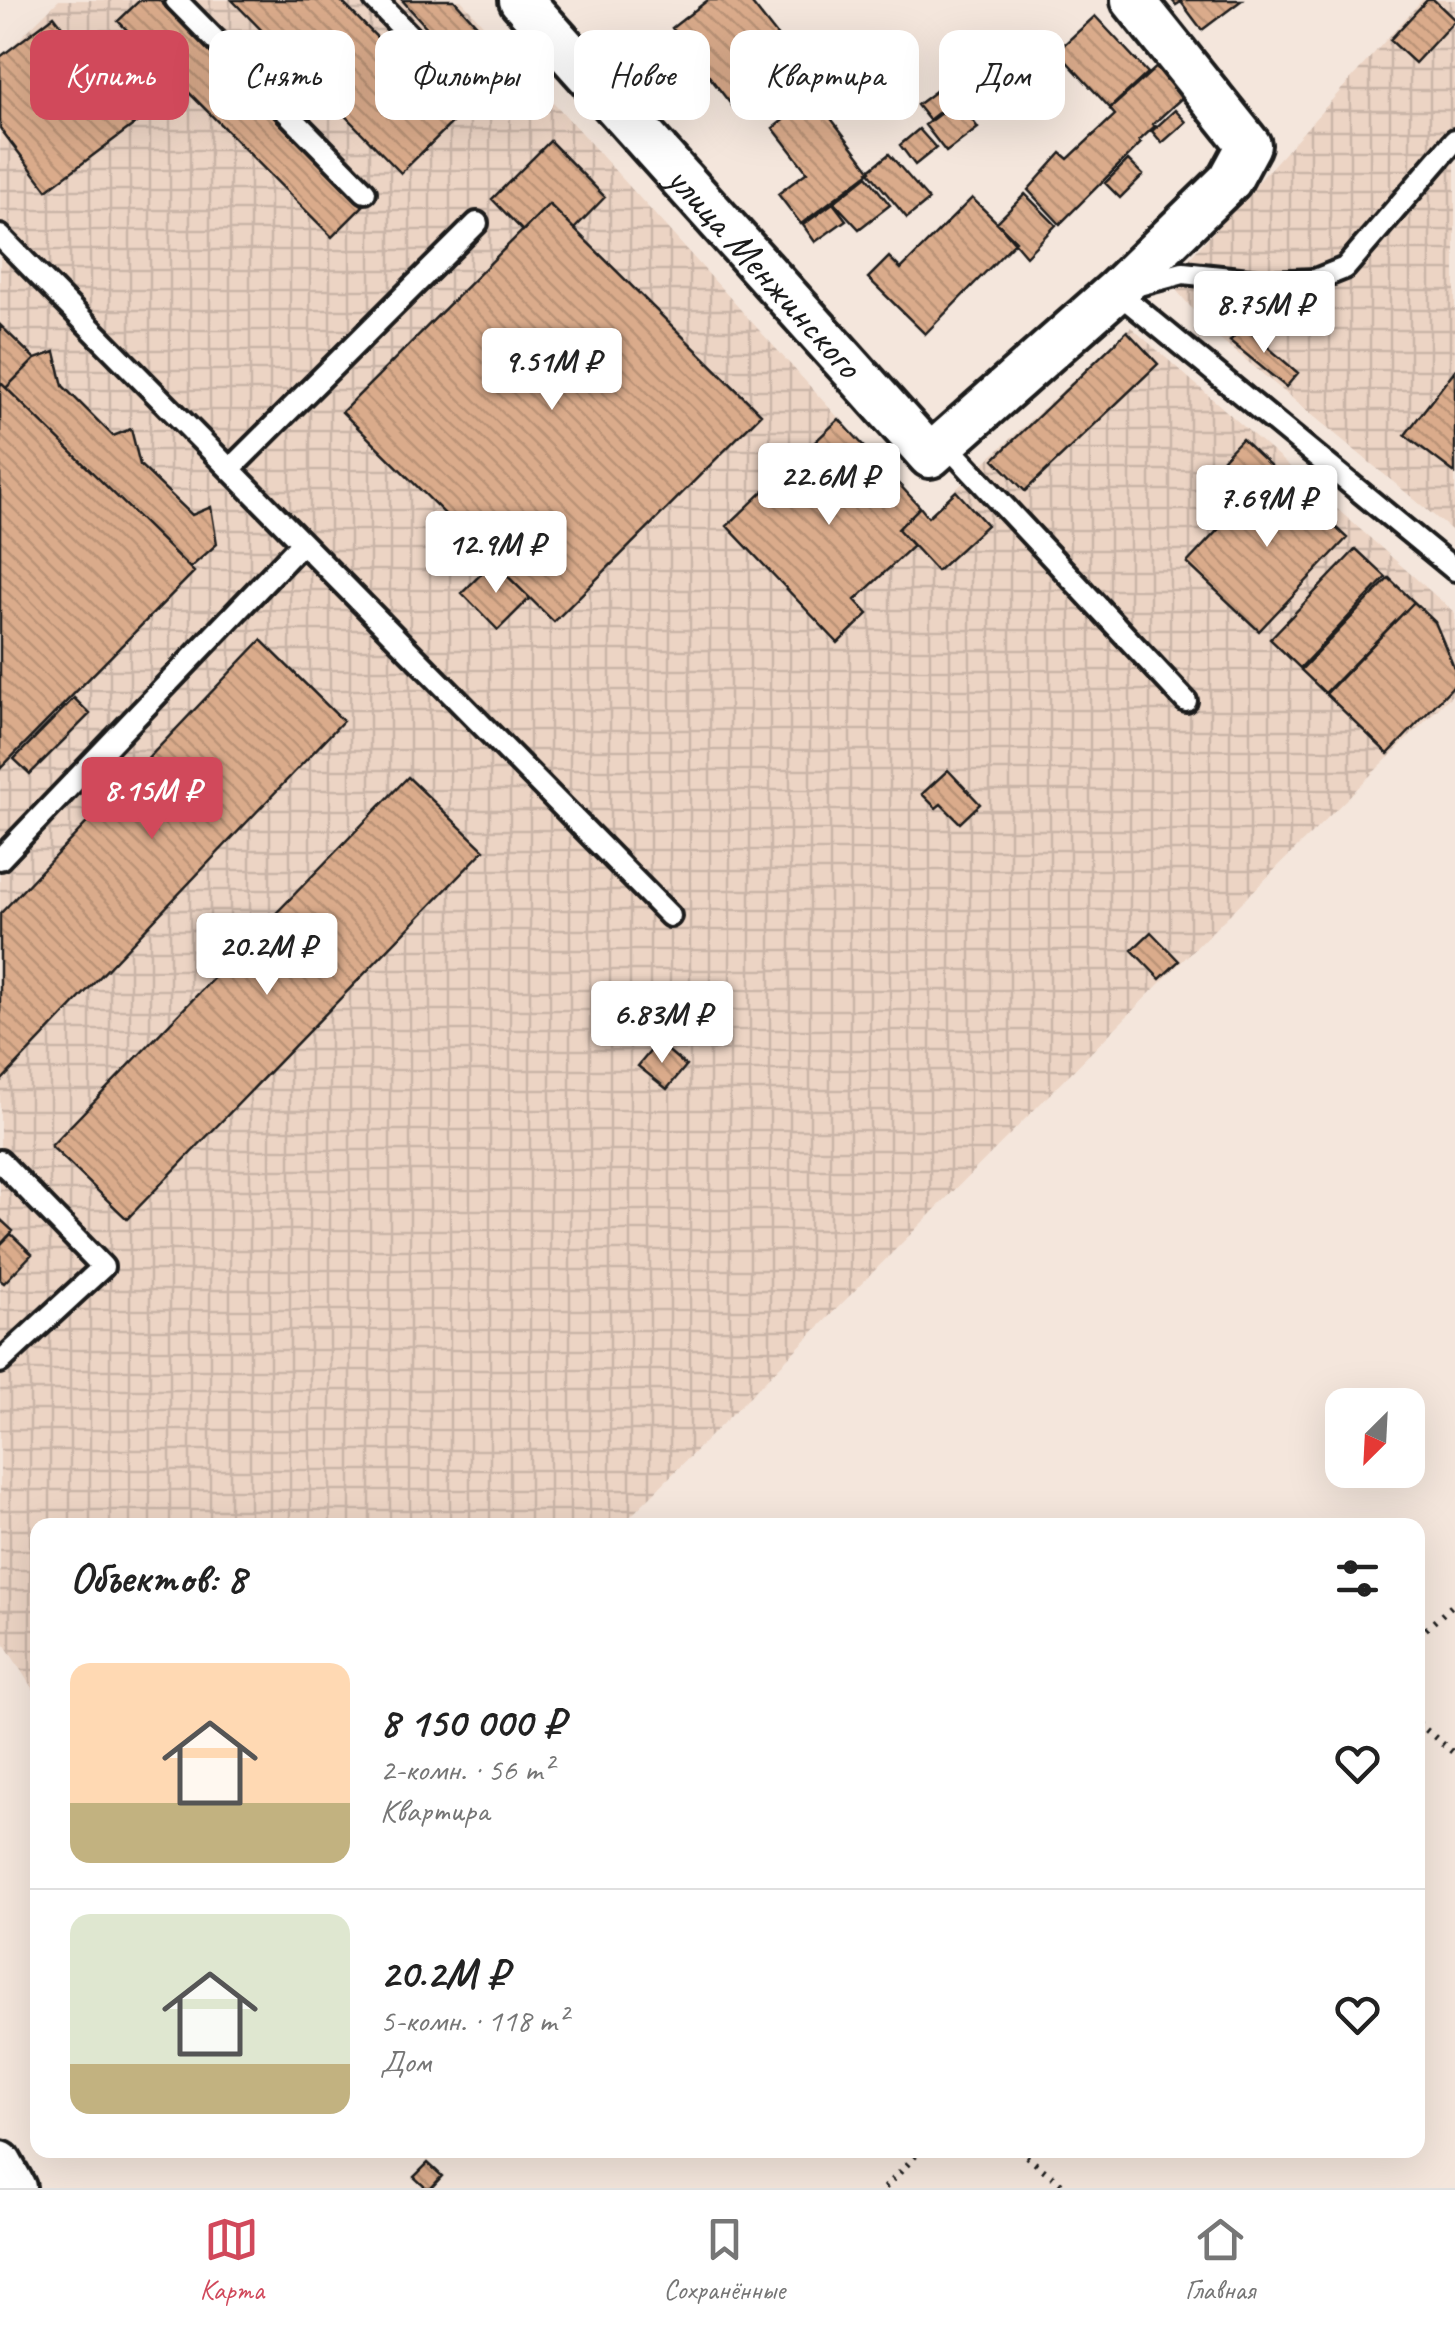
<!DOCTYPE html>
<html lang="ru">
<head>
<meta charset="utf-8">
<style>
	:root { --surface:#fff; --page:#f6f6f6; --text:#222; --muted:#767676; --line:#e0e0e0; --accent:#d1495b }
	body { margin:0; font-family:Caveat,sans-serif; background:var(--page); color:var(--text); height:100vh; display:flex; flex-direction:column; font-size:38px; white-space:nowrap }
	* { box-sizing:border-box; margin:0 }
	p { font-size:32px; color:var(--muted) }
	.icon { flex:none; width:55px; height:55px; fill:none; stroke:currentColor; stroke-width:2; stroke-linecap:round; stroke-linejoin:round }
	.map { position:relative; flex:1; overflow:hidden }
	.sheet { position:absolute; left:30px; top:1518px; width:1395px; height:640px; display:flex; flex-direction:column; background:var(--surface); border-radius:20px; box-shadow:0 10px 40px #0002 }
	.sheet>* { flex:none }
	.hud { position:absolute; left:30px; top:30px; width:1395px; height:90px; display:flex; gap:20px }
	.needle { width:65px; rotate:204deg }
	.fabs { position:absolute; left:1325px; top:1388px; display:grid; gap:20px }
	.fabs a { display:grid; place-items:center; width:100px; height:100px; border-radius:20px; background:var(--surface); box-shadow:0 10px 40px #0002; font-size:50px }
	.price { position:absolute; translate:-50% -85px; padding:0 22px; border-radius:10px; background:#fff; color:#222; font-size:32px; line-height:65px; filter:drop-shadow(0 2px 5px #0008) }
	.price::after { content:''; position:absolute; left:50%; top:60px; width:30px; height:22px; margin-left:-15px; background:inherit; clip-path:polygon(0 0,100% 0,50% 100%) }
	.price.selected { background:var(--accent); color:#fff }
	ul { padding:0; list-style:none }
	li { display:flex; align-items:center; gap:30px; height:250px; padding:0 40px }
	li+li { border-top:2px solid var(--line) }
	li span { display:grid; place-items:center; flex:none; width:280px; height:200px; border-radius:20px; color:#555 }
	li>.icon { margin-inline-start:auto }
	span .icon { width:120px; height:120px; fill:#fffc; stroke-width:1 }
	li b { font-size:42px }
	h2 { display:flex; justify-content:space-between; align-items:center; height:120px; padding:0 40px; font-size:42px }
	.chip { padding:0 35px; border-radius:20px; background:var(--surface); box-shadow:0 10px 40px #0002; font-size:35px; line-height:90px }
	.chip.selected { background:var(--accent); color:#fff }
	.tabs { display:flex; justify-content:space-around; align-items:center; height:140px; border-top:2px solid var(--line); background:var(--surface); font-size:28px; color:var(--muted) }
	.tabs a { display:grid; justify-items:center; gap:5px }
	.tabs .selected { color:var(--accent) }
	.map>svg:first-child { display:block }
	.industrial { fill:url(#industrial-grid) }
	.building { fill:url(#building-back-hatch); stroke:#1c1c1c; stroke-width:2.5 }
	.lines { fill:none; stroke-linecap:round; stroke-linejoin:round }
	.service-casing { stroke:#1c1c1c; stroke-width:28 }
	.minor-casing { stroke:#1c1c1c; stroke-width:50 }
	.path { stroke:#1c1c1c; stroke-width:6; stroke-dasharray:2.5 8; stroke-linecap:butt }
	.service { stroke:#fff; stroke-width:20 }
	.minor { stroke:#fff; stroke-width:42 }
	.labels { text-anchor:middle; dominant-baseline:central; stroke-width:9; stroke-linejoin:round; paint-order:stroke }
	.street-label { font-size:40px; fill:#1c1c1c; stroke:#fff }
</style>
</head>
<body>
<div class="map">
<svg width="1455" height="2188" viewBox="0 0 1455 2188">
	<defs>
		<pattern id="industrial-grid" width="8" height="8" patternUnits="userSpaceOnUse" patternTransform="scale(2.5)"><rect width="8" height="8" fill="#ecd4c4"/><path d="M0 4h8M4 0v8" fill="none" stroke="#cab5a8"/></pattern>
		<pattern id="building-back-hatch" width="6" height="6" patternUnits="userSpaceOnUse" patternTransform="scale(2.5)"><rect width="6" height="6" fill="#daab8b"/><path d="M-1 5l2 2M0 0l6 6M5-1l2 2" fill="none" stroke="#ba9377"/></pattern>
	</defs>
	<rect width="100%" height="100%" fill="#f4e6dc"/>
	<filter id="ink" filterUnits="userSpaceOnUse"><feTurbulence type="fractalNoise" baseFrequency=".01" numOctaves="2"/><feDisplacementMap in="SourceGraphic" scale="20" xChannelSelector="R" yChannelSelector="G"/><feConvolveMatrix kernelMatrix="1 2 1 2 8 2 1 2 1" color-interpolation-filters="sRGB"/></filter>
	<g filter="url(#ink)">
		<path class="industrial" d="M59 0H461L927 516 1131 327 1455 613V692L1160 983 622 1525H38L37 1696 0 1637V58Z
			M1422 0H1455V533L1213 333 1177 291 1188 260Z"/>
		<path class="building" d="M140 0H159L363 206 332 237 118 21Z
			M232 0H340L457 118 401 173Z
			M402 0H454L513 65 484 91Z
			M708 0H749L798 62 736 111 672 28Z
			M1172 0H1242L1202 30 1181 2 1176 5Z
			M1427 0H1434L1455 20 1415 63 1390 40Z
			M54 16 136 123 47 190 0 128V57Z
			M1095 16 1148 73 1110 108 1057 51Z
			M1160 64 1184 96 1153 124 1155 126 1139 141 1141 143 1060 224 1028 190 1061 153 1068 159 1115 115 1110 109Z
			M945 84 956 99 929 120 917 105Z
			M973 86 991 110 977 119 960 96Z
			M814 96 871 171 801 224 778 194 807 172 773 128Z
			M958 100 978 128 946 152 925 125Z
			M1175 110 1186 122 1162 143 1152 131Z
			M919 129 936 148 915 165 900 145Z
			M550 141 605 197 574 229 549 204 523 231 492 199Z
			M889 154 929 200 907 218 868 171Z
			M1128 160 1143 175 1120 198 1105 183Z
			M867 176 890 205 859 229 834 202Z
			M1025 194 1056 225 1026 256 997 222Z
			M972 198 1016 241 925 334 868 278 889 257 901 269Z
			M833 203 846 220 815 242 803 225Z
			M549 204 761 414 554 622 342 412Z
			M0 325 35 359 6 388 0 382Z
			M1243 326 1298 373 1286 387 1230 341Z
			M1127 331 1158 364 1025 491 994 459Z
			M55 352 63 386 113 436 131 429 140 465 192 515 211 507 217 544 190 568 6 388 35 359Z
			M1455 370V473L1405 435Z
			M0 382 194 572 0 769Z
			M839 419 920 507 898 529 913 546 855 600 868 614 838 643 727 526Z
			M1242 439 1273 468 1252 490 1222 460Z
			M1274 470 1347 538 1259 631 1187 563Z
			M1234 475 1252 492 1235 510 1216 493Z
			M956 491 987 525 937 571 898 529 920 507 928 517Z
			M1356 549 1386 577 1300 668 1270 639Z
			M493 562 530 598 498 630 462 593Z
			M1389 578 1414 602 1325 693 1301 670Z
			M1414 602 1435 622 1455 670V684L1388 754 1326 694Z
			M261 640 343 721 0 1082V914Z
			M74 698 90 714 30 774 14 759Z
			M948 770 980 804 960 823 941 804 936 808 922 794Z
			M408 777 484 850 127 1219 51 1146Z
			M1151 932 1179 961 1160 979 1132 950Z
			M658 1042 686 1066 667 1089 638 1066Z
			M0 1219 13 1231 0 1245Z
			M11 1234 32 1254 4 1283 0 1280V1245Z
			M428 2163 442 2176 431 2188H426L414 2177Z"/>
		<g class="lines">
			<defs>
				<path id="service" d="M176 0 365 192
					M375 0 465 93
					M1455 140 1345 268 1315 280 1268 282 1183 273 1116 291 1455 570
					M0 236 670 916
					M944 442 1186 701
					M230 469 477 223
					M0 859 302 543
					M0 1161 103 1267 0 1362"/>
				<g id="minor">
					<path id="s1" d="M521 0 930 456 1116 291 1230 180 1249 145 1133 0"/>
					<path d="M0 2163 14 2188"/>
				</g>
			</defs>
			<use href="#service" class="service-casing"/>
			<use href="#minor" class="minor-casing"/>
			<path class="path" d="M1418 1636 1455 1603
				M1418 1723 1455 1754
				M1018 2150 1067 2188
				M885 2188 921 2150"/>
			<use href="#service" class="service"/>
			<use href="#minor" class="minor"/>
		</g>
	</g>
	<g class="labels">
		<g class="street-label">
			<text stroke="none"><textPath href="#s1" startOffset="365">улица Менжинского</textPath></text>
		</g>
	</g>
</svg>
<div class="fabs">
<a><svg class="needle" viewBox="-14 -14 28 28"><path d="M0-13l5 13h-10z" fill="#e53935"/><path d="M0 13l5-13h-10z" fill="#767676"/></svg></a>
</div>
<b class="price" style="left:1264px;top:356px">8.75M ₽</b>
<b class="price" style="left:552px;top:413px">9.51M ₽</b>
<b class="price" style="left:829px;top:528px">22.6M ₽</b>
<b class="price" style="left:1267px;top:550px">7.69M ₽</b>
<b class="price" style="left:496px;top:596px">12.9M ₽</b>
<b class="price selected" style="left:152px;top:842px">8.15M ₽</b>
<b class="price" style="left:267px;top:998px">20.2M ₽</b>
<b class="price" style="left:662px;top:1066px">6.83M ₽</b>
<div class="hud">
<a class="chip selected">Купить</a>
<a class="chip">Снять</a>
<a class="chip">Фильтры</a>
<a class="chip">Новое</a>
<a class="chip">Квартира</a>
<a class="chip">Дом</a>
</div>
<section class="sheet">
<h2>Объектов: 8<svg class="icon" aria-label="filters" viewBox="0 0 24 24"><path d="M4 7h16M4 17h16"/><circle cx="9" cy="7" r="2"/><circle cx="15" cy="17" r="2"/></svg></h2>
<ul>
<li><span style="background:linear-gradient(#ffd9b3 70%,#c2b280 0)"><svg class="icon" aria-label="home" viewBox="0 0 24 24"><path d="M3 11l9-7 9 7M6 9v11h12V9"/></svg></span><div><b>8 150 000 ₽</b><p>2-комн. · 56 m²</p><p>Квартира</p></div><svg class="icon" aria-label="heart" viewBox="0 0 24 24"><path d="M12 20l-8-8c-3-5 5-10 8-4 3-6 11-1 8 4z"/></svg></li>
<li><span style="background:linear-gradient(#dfe7d0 75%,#c2b280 0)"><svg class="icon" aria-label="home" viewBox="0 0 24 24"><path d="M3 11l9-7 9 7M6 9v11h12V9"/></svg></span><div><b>20.2M ₽</b><p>5-комн. · 118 m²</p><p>Дом</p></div><svg class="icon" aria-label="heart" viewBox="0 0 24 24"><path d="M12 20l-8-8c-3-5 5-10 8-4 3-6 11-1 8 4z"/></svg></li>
</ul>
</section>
</div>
<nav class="tabs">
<a class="selected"><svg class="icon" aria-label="map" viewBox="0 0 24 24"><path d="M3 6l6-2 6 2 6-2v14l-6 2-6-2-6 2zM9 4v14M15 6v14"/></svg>Карта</a>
<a><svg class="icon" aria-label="saved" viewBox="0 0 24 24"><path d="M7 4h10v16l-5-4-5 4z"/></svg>Сохранённые</a>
<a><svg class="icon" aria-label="home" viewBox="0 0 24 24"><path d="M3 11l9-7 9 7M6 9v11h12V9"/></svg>Главная</a>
</nav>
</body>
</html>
